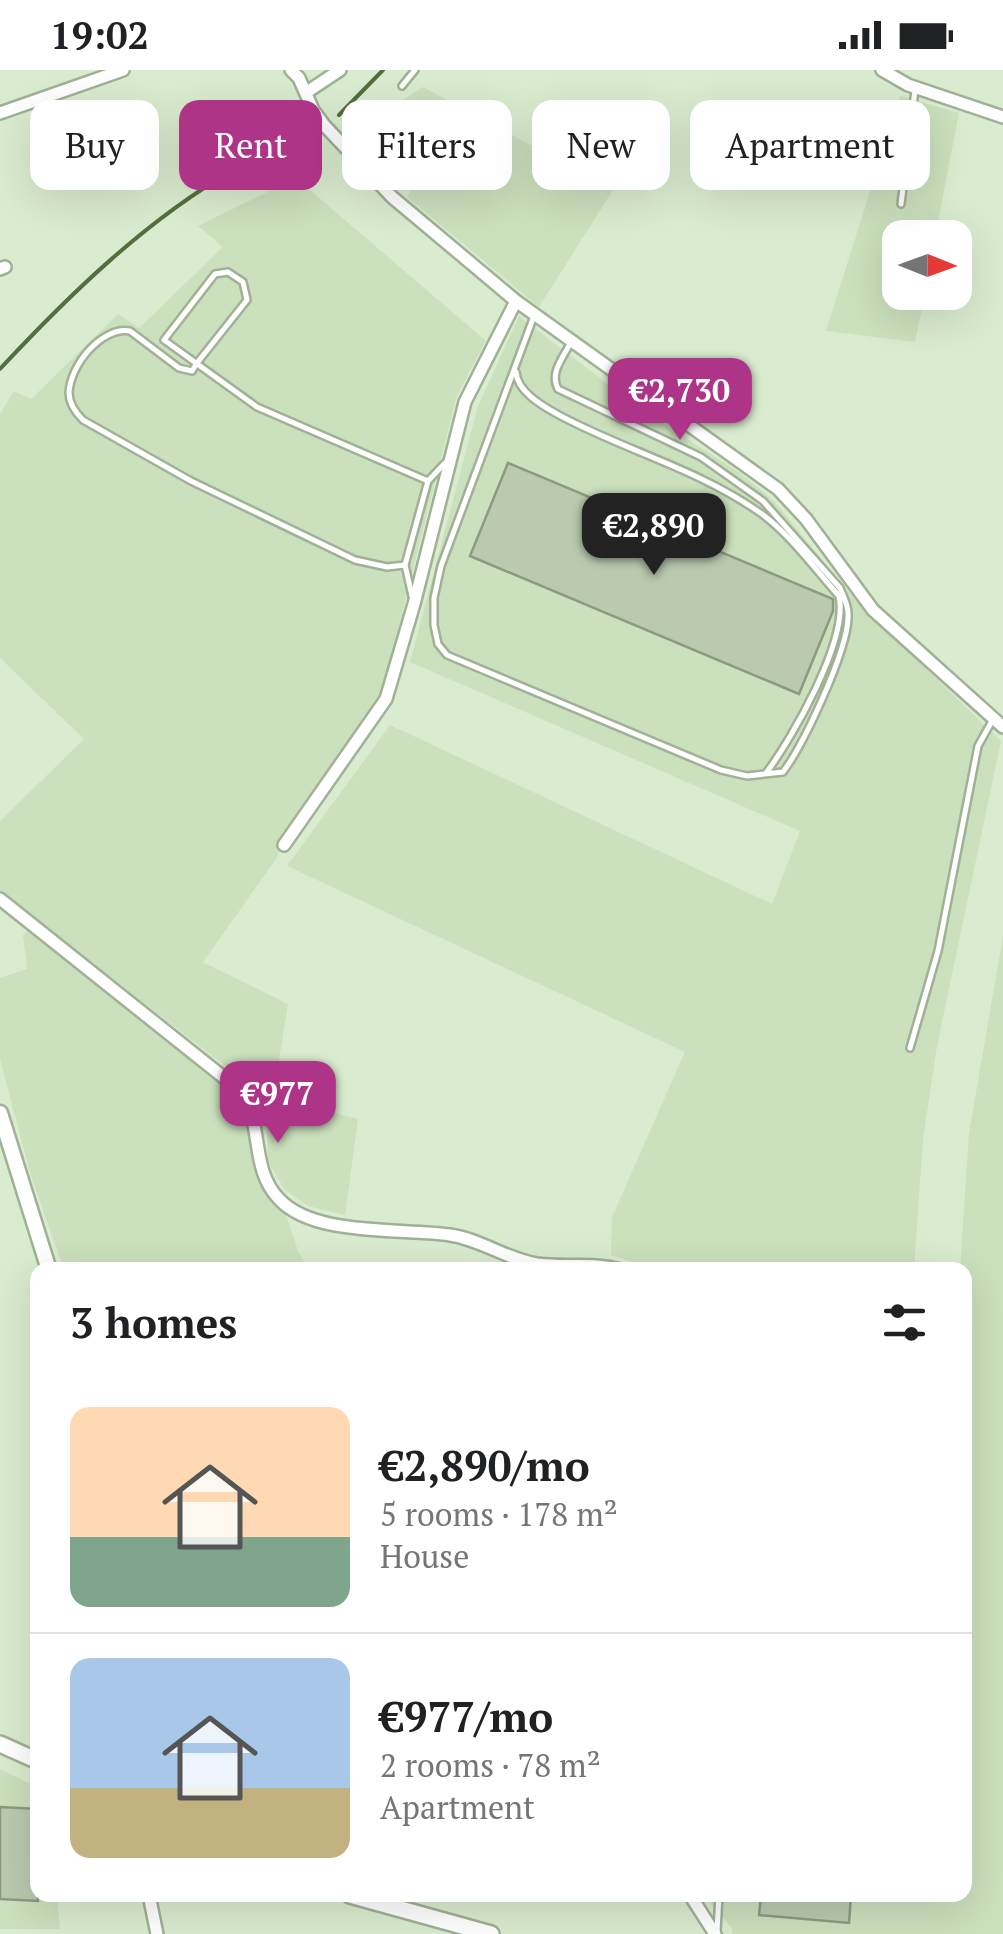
<!DOCTYPE html>
<html lang="en">
<head>
<meta charset="utf-8">
<style>
	:root { --surface:#fff; --page:#f2f2f2; --text:#202124; --muted:#757577; --line:#e0e0e0; --accent:#ae3488 }
	body { margin:0; font-family:"PT Serif",serif; background:var(--page); color:var(--text); height:100vh; display:flex; flex-direction:column; font-size:38px; white-space:nowrap }
	* { box-sizing:border-box; margin:0 }
	p { font-size:32px; color:var(--muted) }
	.icon { flex:none; width:55px; height:55px; fill:none; stroke:currentColor; stroke-width:2; stroke-linecap:round; stroke-linejoin:round }
	.map { position:relative; flex:1; overflow:hidden }
	.sheet { position:absolute; left:30px; top:1192px; width:942px; height:640px; display:flex; flex-direction:column; background:var(--surface); border-radius:20px; box-shadow:0 10px 40px #0002 }
	.sheet>* { flex:none }
	.guide { position:absolute; left:30px; top:30px; width:945px; height:90px; display:flex; gap:20px }
	.needle { width:65px; rotate:91deg }
	.tools { position:absolute; left:882px; top:150px; display:grid; gap:20px }
	.tools a { display:grid; place-items:center; width:90px; height:90px; border-radius:20px; background:var(--surface); box-shadow:0 10px 40px #0002; font-size:50px }
	.price { position:absolute; translate:-50% -85px; padding:0 22px; border-radius:20px; background:var(--accent); color:#fff; font-size:32px; line-height:65px; filter:drop-shadow(0 2px 5px #0008) }
	.price::after { content:''; position:absolute; left:50%; top:60px; width:30px; height:22px; margin-left:-15px; background:inherit; clip-path:polygon(0 0,100% 0,50% 100%) }
	.price.current { background:#222; color:#fff }
	ul { padding:0; list-style:none }
	li { display:flex; align-items:center; gap:30px; height:250px; padding:0 40px }
	li+li { border-top:2px solid var(--line) }
	li span { display:grid; place-items:center; flex:none; width:280px; height:200px; border-radius:20px; color:#555 }
	li>.icon { margin-inline-start:auto }
	span .icon { width:120px; height:120px; fill:#fffc; stroke-width:1 }
	li b { font-size:42px }
	h2 { display:flex; justify-content:space-between; align-items:center; height:120px; padding:0 40px; font-size:42px }
	.tag { padding:0 35px; border-radius:20px; background:var(--surface); box-shadow:0 10px 40px #0002; font-size:35px; line-height:90px }
	.tag.current { background:var(--accent); color:#fff }
	.status { display:flex; justify-content:space-between; align-items:center; height:70px; padding:0 50px; background:var(--surface); direction:ltr }
	.status svg { height:28px; fill:currentColor }
	.map>svg:first-child { display:block }
	.built { fill:#cbe0bd }
	.lines { fill:none; stroke-linecap:round; stroke-linejoin:round }
	.stream { stroke:#526f3d; stroke-width:4 }
	.building { fill:#b9caaf; stroke:#8b9b81; stroke-width:2.5 }
	.service-casing { stroke:#a0b196; stroke-width:10 }
	.minor-casing { stroke:#a0b196; stroke-width:16 }
	.tertiary-casing { stroke:#a0b196; stroke-width:19 }
	.secondary-casing { stroke:#a0b196; stroke-width:20 }
	.service { stroke:#fff; stroke-width:5 }
	.minor { stroke:#fff; stroke-width:11 }
	.tertiary { stroke:#fff; stroke-width:14 }
	.secondary { stroke:#fff; stroke-width:15 }
</style>
</head>
<body>
<div class="status"><b>19:02</b><svg viewBox="0 0 49 12"><path d="M0 12V9h3v3zM5 12V6h3v6zM10 12V3h3v9zM15 12V0h3v12zM26 1h20v11H26zM47 4h2v5h-2z"/></svg></div>
<div class="map">
<svg width="1003" height="1864" viewBox="0 0 1003 1864">
	<rect width="100%" height="100%" fill="#daeccf"/>
	<path class="built" d="M423 17 613 120 539 237 407 127 435 77 382 43Z
		M900 26 959 43 935 167 900 168V222L925 223 915 272 826 261Z
		M296 108 486 271 457 325 379 635 288 764 276 789 203 892 288 934 273 1027 358 1049 345 1145 308 1136 285 1120 268 1092 267 1061 261 1024 0 821V751L84 669 0 588V344L14 321 31 329 118 244 139 258 223 177 198 156Z
		M519 246 636 336 740 403 774 431 855 530 1001 671 937 976 923 1069 914 1200H656L611 1185 612 1147 685 982 287 796 390 655 772 834 800 761 410 592 478 336Z
		M35 854 209 987 254 1026 260 1046 263 1089 282 1133 298 1181 309 1200H64L31 1106 0 989V908L27 899 23 865Z
		M1003 866V1864H732V1858L703 1825H965V1200H960L969 1063Z
		M0 1699 37 1717 38 1825H57L60 1859H0Z"/>
	<g class="lines">
		<path class="stream" d="M339 45 383 0
			M0 299C69 225 146 150 235 99 257 86 281 75 303 63"/>
	</g>
	<path class="building" d="M508 393 833 529V541L799 624 470 486Z
		M0 1737 38 1739V1831L0 1829Z
		M761 1825H851L849 1853 759 1845Z"/>
	<g class="lines">
		<defs>
			<path id="service" d="M402 16 415 0
				M901 134 915 20
				M534 246 441 496 434 528V555L438 574 447 585 721 700 747 706 783 702C804 674 847 582 848 548 849 537 844 528 840 518L763 431 701 387 558 319C549 303 564 286 571 272
				M516 302C517 321 541 335 557 344 623 380 696 398 759 442 789 463 814 498 839 526 849 569 792 669 766 703
				M405 495 387 497 355 490 191 411 83 350C76 343 69 334 69 323 70 295 102 256 130 261L179 298 192 301 197 293 247 230 243 212 228 202 215 204 164 270 257 337 428 411
				M412 526 405 495 428 411 445 393
				M910 978 938 881 978 676 992 651
				M717 1861 719 1825"/>
			<path id="minor" d="M291 0 299 8 313 40 324 55 392 127 516 231 778 419 806 449 873 540 1003 657
				M882 0 908 15 1003 47
				M307 22 340 0
				M0 43 123 0
				M0 199 5 197
				M284 775 386 629 414 534 465 332 516 231
				M0 829 242 1022C263 1054 250 1099 279 1129 314 1167 402 1158 450 1165 480 1169 506 1189 537 1194 566 1198 593 1192 621 1200
				M149 1825 157 1864
				M690 1825 715 1864"/>
			<path id="tertiary" d="M0 1043 49 1200"/>
			<path id="secondary" d="M0 1674 38 1691
				M350 1825 491 1864"/>
		</defs>
		<use href="#service" class="service-casing"/>
		<use href="#minor" class="minor-casing"/>
		<use href="#tertiary" class="tertiary-casing"/>
		<use href="#secondary" class="secondary-casing"/>
		<use href="#service" class="service"/>
		<use href="#minor" class="minor"/>
		<use href="#tertiary" class="tertiary"/>
		<use href="#secondary" class="secondary"/>
	</g>
</svg>
<div class="tools">
<a><svg class="needle" viewBox="-14 -14 28 28"><path d="M0-13l5 13h-10z" fill="#e53935"/><path d="M0 13l5-13h-10z" fill="#757577"/></svg></a>
</div>
<b class="price" style="left:680px;top:373px">€2,730</b>
<b class="price current" style="left:654px;top:508px">€2,890</b>
<b class="price" style="left:278px;top:1076px">€977</b>
<div class="guide">
<a class="tag">Buy</a>
<a class="tag current">Rent</a>
<a class="tag">Filters</a>
<a class="tag">New</a>
<a class="tag">Apartment</a>
</div>
<section class="sheet">
<h2>3 homes<svg class="icon" aria-label="filters" viewBox="0 0 24 24"><path d="M4 7h16M4 17h16"/><circle cx="9" cy="7" r="2"/><circle cx="15" cy="17" r="2"/></svg></h2>
<ul>
<li><span style="background:linear-gradient(#ffd9b3 65%,#7fa58c 0)"><svg class="icon" aria-label="home" viewBox="0 0 24 24"><path d="M3 11l9-7 9 7M6 9v11h12V9"/></svg></span><div><b>€2,890/mo</b><p>5 rooms · 178 m²</p><p>House</p></div></li>
<li><span style="background:linear-gradient(#a9c7e8 65%,#c2b280 0)"><svg class="icon" aria-label="home" viewBox="0 0 24 24"><path d="M3 11l9-7 9 7M6 9v11h12V9"/></svg></span><div><b>€977/mo</b><p>2 rooms · 78 m²</p><p>Apartment</p></div></li>
</ul>
</section>
</div>
</body>
</html>
